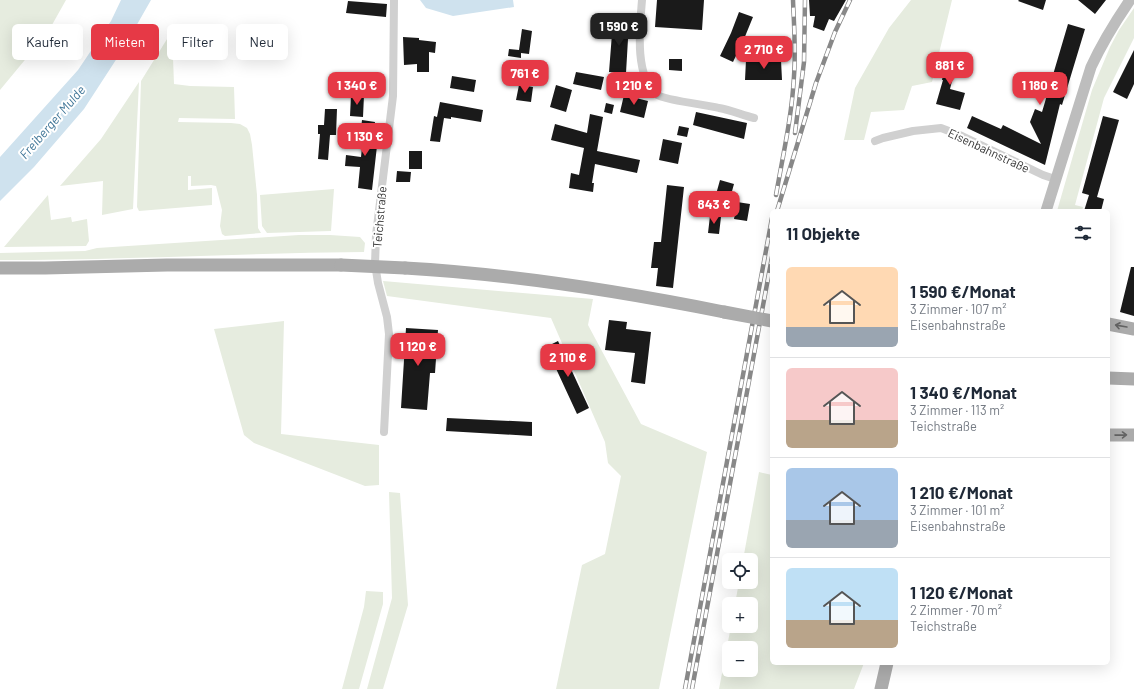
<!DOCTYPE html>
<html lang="de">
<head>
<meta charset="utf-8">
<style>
	:root { --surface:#fff; --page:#f6f6f7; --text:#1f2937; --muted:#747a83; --line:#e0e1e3; --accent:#e63946 }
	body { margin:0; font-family:Barlow,sans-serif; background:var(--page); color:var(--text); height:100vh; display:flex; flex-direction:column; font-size:15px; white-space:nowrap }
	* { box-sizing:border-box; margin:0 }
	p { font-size:13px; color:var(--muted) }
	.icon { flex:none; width:22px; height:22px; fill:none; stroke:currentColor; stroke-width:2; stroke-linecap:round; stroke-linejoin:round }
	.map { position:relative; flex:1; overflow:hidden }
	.sheet { position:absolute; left:770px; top:209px; width:340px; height:456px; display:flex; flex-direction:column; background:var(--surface); border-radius:6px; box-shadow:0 4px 16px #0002 }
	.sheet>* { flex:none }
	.top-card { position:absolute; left:12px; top:24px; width:380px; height:36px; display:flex; gap:8px }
	.fabs { position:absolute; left:722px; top:553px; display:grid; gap:8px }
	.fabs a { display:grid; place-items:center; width:36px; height:36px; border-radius:6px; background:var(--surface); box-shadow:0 4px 16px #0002; font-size:20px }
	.price { position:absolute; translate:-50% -34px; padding:0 9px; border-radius:8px; background:var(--accent); color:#fff; font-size:13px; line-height:26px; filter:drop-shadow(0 1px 2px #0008) }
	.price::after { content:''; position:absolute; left:50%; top:24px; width:12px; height:9px; margin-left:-6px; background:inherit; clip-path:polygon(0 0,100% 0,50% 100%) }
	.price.on { background:#222; color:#fff }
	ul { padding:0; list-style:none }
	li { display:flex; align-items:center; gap:12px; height:100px; padding:0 16px }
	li+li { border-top:1px solid var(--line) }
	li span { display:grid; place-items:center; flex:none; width:112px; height:80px; border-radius:6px; color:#555 }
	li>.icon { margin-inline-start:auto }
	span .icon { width:48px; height:48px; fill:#fffc; stroke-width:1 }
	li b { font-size:17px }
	h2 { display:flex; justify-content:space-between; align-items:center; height:48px; padding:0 16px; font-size:17px }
	.pill { padding:0 14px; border-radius:6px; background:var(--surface); box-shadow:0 4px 16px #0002; font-size:14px; line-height:36px }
	.pill.on { background:var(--accent); color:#fff }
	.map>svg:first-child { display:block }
	.green { fill:#e6ecdf; fill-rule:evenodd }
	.water { fill:#cfe2ee }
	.building { fill:#1a1a1a }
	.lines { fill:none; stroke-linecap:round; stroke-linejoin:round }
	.street { stroke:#d0d0d0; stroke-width:8 }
	.secondary { stroke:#bdbdbd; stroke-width:11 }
	.primary { stroke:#ababab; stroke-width:13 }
	.rail-casing { stroke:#888; stroke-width:4.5 }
	.rail { stroke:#fff; stroke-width:3; stroke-dasharray:9; stroke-linecap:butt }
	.primary-bridge { stroke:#ababab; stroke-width:13 }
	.oneway { stroke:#636363 }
	.labels { text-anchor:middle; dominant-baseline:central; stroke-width:4; stroke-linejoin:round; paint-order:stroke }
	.street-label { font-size:12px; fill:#333; stroke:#fff }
	.water-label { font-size:13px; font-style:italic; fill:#3f7597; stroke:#fff }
</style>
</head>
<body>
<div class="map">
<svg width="1134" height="689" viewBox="0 0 1134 689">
	<rect width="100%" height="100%" fill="#fff"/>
	<path class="green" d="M0 0H66L48 32 0 90Z
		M911 0H952L932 82 912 86 904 110 871 112 864 140H844L855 88 889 28Z
		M1134 8V38L1104 98 1075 205 1083 207 1082 211H1057L1092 90 1110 47 1119 30Z
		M172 31 174 84 190 86 234 87 235 119 179 118 178 122 231 123 240 124 247 128 250 134 252 145 257 195 258 228 261 233 225 236 222 234 220 226 222 210 216 186 211 185 191 186V176H188V190L212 188V205L139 211 137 207 141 81Z
		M139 82 133 209 102 215 103 181 60 186 101 139Z
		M334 189 331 231 267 233 262 226 260 195Z
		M48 195 51 220 71 217 72 222 87 219 89 241 86 246 4 247Z
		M299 235H330L360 237 365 243 364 252C243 253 122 260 0 260V253L85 251 97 248Z
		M383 281 593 299 588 325 641 424 707 452 659 689H556L582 565 605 554 621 476 608 463 605 442 551 318 387 296Z
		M284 321 281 434 379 445V485L365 486 254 443 244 435 214 329Z
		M759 472 772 475V663H864L854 689H719L731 626H751V604H735L739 582H751V560H743ZM729 648H751V670H729Z
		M389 492 400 493 408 605 383 689H367L392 598Z
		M366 591 383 592V604L359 689H342L364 607Z"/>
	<path class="water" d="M121 0H151L123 49 84 109 34 167 0 201V157L78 70 111 21Z
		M420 0H513L514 7 453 16 426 8Z"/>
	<path class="building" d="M657 0H704L702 30 655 27Z
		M809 0H846L834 21 829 19 824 31 813 27 815 16H810Z
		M1019 0H1046L1043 10 1018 1Z
		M1078 0H1106L1095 14Z
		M348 1 387 4 386 17 346 13Z
		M739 12 753 17 744 39 733 62 720 56 731 33Z
		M613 21 629 22 626 73 609 72Z
		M1068 24 1085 29 1062 105 1060 104 1045 165 967 128 972 116 1001 129 1003 125 1041 144 1030 122 1035 109 1042 112Z
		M522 29 532 31 529 54 521 53V58L508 56 509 49 519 50Z
		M403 37 419 38V40L436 42 435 53 429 52V72H417V64L404 65Z
		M1134 50V84L1127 99 1113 92Z
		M947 54 958 57 950 89 965 93 960 110 936 104 943 80H942Z
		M669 59H682V71L669 70Z
		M746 60H781L782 80H745Z
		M576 72 604 77 601 90 573 84Z
		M452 76 476 80 474 92 450 88Z
		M519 85 533 87 531 102 516 100Z
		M556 85 572 90 566 112 550 107Z
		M351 95H364L363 117 350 116Z
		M624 95 648 101 644 118 620 112Z
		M440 102 483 110 481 122 451 117V119L444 118 440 142 430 141 434 116 437 117Z
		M606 103 614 105 612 114 604 112Z
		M325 109H337L336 135H330L328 160 318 159 320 134H318V125H324Z
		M696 112 747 123 744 139 693 125Z
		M590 114 603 117 597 151 640 160 637 173 595 164 592 183H594L593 192 569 188 571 173 579 175 584 148 551 140 555 124 587 133Z
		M1103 116 1119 120 1097 197 1104 199 1101 211H1084L1089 195 1082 193Z
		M362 120 375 122 372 145 377 146 372 190 358 188 360 167 345 166 346 155 361 157 364 129H361Z
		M679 126 689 128 687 137 677 135Z
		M663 139 682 143 678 164 659 160Z
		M409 151H422V169H409Z
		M397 171 411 172 410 182H396Z
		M720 180 734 184 729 202 715 198Z
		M667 185 684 187 673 288 656 286 658 268H651L654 242H661Z
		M737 202 750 204 747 221 734 219Z
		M710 216 721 217 719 234 708 233Z
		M1131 267H1134V316L1120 312Z
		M609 320 627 322 626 329 651 332 645 384 631 382 635 353 605 350Z
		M406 328 438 330 435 373H430L427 410 401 408Z
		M558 341 589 408 577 414 546 347Z
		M447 418 532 422V436L446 431Z"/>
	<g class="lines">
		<path class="street" d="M642 0C640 26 634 75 656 94 662 100 708 105 719 108 731 110 742 115 754 118
			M875 141 883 138 913 131 941 128 962 136 1043 175 1055 179
			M384 432 389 334 387 317 378 283 375 264 376 235 393 96 394 0"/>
		<path class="secondary" d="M1046 211 1091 67C1102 43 1115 22 1130 0"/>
		<path class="primary" d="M0 268H45L167 265H341
			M405 268C512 274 619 291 724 312
			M1108 324 1134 329
			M1108 378 1134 379
			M1108 435H1134
			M881 689 887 663"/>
		<defs>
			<path id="rail" d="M795 133 804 62 805 0
				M776 195C783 155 792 116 794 76 796 51 794 26 793 0
				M777 211 816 83 835 32 850 0
				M685 689 772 218
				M692 689 772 257"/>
		</defs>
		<use href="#rail" class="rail-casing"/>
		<use href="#rail" class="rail"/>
		<path class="primary-bridge" d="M341 265 405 268
			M724 312 772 321"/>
	</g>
	<defs><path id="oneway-shaft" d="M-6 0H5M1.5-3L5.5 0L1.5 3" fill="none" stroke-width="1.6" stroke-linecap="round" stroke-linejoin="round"/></defs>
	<g class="oneway">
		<use href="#oneway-shaft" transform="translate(1121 326) rotate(-170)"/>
		<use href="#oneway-shaft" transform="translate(1121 435) rotate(-1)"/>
	</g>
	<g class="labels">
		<g class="street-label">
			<text transform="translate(989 150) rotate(25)">Eisenbahnstraße</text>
			<text transform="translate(379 217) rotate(-85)">Teichstraße</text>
		</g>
		<g class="water-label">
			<text transform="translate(52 122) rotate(-49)">Freiberger Mulde</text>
		</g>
	</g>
</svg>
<div class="fabs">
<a><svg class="icon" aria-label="locate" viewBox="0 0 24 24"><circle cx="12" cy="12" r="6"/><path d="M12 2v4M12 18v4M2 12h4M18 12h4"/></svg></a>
<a>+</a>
<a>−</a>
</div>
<b class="price on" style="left:619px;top:47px">1 590 €</b>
<b class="price" style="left:764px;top:70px">2 710 €</b>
<b class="price" style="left:950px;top:86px">881 €</b>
<b class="price" style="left:525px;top:94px">761 €</b>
<b class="price" style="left:357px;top:106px">1 340 €</b>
<b class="price" style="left:634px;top:106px">1 210 €</b>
<b class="price" style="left:1040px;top:106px">1 180 €</b>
<b class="price" style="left:365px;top:157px">1 130 €</b>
<b class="price" style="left:714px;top:225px">843 €</b>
<b class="price" style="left:418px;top:367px">1 120 €</b>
<b class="price" style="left:568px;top:378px">2 110 €</b>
<div class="top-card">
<a class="pill">Kaufen</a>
<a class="pill on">Mieten</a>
<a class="pill">Filter</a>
<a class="pill">Neu</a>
</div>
<section class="sheet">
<h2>11 Objekte<svg class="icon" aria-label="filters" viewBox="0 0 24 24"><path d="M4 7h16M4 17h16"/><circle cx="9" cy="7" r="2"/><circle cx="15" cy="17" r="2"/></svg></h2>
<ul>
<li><span style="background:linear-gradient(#ffd9b3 75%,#9aa5b1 0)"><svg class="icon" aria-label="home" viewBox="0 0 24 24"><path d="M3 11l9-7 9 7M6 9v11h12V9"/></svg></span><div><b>1 590 €/Monat</b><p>3 Zimmer · 107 m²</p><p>Eisenbahnstraße</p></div></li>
<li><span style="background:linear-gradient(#f6c9c9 65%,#b9a48a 0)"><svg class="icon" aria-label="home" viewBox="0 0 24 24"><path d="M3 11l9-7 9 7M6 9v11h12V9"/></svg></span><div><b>1 340 €/Monat</b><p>3 Zimmer · 113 m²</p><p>Teichstraße</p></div></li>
<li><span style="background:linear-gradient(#a9c7e8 65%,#9aa5b1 0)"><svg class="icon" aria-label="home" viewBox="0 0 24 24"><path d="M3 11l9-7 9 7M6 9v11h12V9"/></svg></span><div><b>1 210 €/Monat</b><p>3 Zimmer · 101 m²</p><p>Eisenbahnstraße</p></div></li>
<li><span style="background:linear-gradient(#bfe0f5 65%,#b9a48a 0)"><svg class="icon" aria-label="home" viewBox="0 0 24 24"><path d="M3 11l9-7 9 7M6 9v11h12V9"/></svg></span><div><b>1 120 €/Monat</b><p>2 Zimmer · 70 m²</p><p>Teichstraße</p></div></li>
</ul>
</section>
</div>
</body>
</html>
